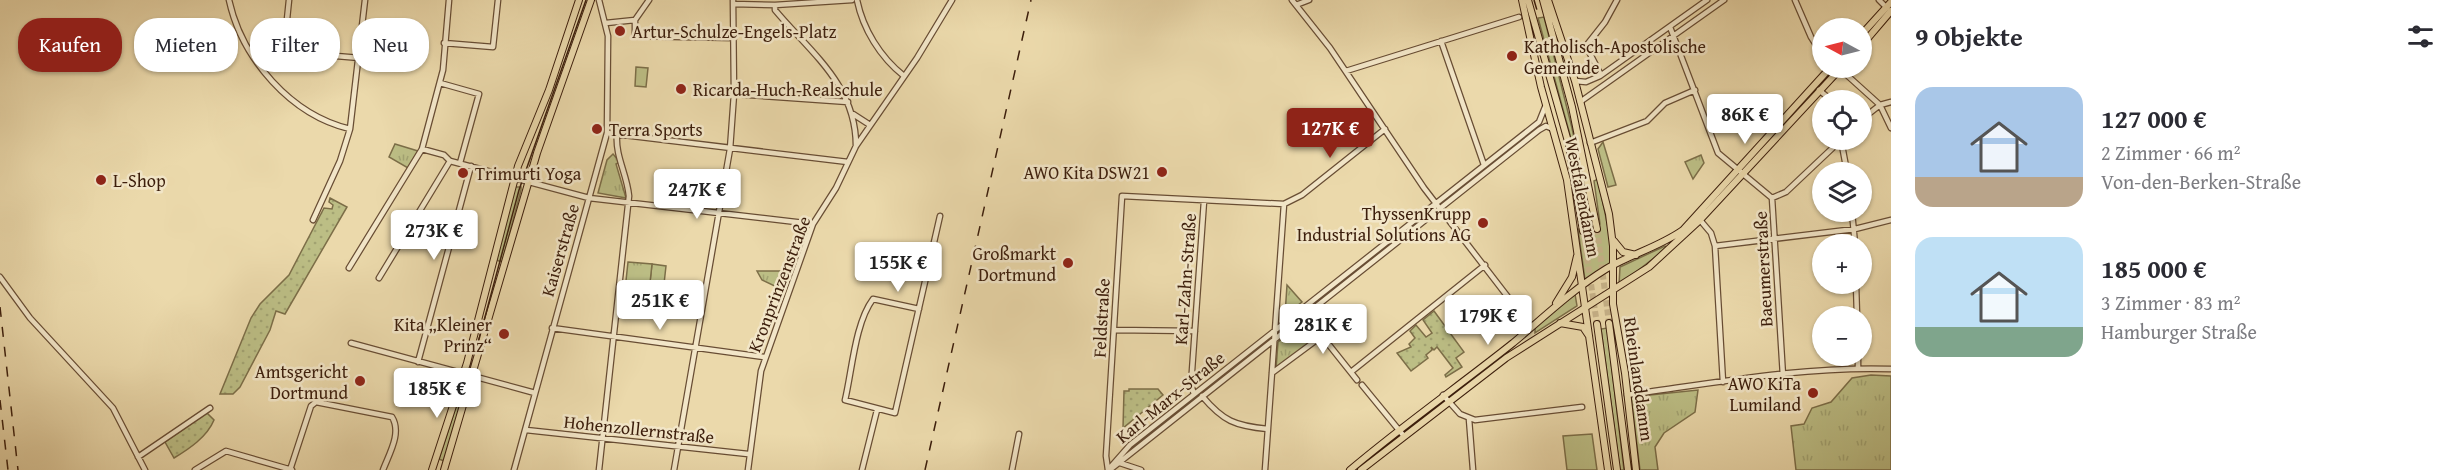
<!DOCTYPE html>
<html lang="de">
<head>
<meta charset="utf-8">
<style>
	:root { --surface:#fff; --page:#f2f2f3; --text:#2b2b33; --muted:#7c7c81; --accent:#8f2418 }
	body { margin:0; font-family:"Gentium Book Plus",serif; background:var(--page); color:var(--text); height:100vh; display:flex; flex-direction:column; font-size:22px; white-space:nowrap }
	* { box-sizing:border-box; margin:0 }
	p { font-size:20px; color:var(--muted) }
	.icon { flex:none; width:33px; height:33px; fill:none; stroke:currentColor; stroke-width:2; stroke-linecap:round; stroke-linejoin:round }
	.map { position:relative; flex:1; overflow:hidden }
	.sheet { display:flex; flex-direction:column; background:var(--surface); width:570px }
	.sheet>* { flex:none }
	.hud { position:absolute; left:18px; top:18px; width:570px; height:54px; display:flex; gap:12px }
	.needle { width:39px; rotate:277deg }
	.fabs { position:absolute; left:1812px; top:18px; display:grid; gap:12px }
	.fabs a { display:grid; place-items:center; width:60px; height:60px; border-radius:50%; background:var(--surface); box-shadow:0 2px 4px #0004; font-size:30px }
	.price { position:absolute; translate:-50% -51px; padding:0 14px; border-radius:6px; background:#fff; color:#222; font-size:20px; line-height:39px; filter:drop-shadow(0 2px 3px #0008) }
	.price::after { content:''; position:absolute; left:50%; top:36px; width:18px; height:14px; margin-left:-9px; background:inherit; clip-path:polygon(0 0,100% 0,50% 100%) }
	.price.selected { background:var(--accent); color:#fff }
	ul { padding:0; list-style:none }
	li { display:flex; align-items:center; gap:18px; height:150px; padding:0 24px }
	li span { display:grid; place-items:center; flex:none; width:168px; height:120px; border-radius:18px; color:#555 }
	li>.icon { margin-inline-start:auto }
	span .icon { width:72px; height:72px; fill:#fffc; stroke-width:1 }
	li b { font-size:26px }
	h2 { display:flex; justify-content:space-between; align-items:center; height:72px; padding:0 24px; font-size:26px }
	.tag { padding:0 21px; border-radius:24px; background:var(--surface); box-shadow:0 2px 4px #0004; font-size:21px; line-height:54px }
	.tag.selected { background:var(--accent); color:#fff }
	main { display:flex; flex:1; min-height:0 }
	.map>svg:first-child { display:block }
	.grass { fill:#bcbe85; stroke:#7c6e48; stroke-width:1.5 }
	.park { fill:url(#park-tufts); stroke:#7c6e48; stroke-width:1.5 }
	.garden { fill:url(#garden-dots); stroke:#7c6e48; stroke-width:1.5 }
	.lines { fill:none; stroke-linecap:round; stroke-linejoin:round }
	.major-tunnel { stroke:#c8b48b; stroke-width:6; stroke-dasharray:6 3; stroke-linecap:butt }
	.minor-casing { stroke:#684d34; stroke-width:7 }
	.major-casing { stroke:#3c1e0c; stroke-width:8 }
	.minor { stroke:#f2e6c8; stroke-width:4.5 }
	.major { stroke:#ebd9ab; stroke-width:6 }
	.tram { stroke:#3c1e0c; stroke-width:1.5 }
	.rail { stroke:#3c1e0c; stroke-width:1.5; stroke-dasharray:10 10; stroke-linecap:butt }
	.poi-dot { fill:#8f2418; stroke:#f2e6c8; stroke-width:2 }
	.labels { text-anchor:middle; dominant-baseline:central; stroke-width:5; stroke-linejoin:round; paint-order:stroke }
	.poi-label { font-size:18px; fill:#3c1e0c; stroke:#f2e6c8; text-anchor:start }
	.street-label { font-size:18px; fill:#3c1e0c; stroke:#f2e6c8 }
</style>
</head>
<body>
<main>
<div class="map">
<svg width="1891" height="470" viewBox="0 0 1891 470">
	<defs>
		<pattern id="park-tufts" width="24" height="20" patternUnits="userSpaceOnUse" patternTransform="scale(1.5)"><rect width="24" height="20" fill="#bcbe85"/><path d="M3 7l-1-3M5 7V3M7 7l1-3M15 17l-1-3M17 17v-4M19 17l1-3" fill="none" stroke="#a2a372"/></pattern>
		<pattern id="garden-dots" width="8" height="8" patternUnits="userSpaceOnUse" patternTransform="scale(1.5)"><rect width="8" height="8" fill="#bcbe85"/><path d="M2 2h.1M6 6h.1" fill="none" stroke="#a2a372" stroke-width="1.8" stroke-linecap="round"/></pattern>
	</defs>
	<rect width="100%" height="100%" fill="#ebd9ab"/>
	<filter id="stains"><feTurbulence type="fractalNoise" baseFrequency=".00333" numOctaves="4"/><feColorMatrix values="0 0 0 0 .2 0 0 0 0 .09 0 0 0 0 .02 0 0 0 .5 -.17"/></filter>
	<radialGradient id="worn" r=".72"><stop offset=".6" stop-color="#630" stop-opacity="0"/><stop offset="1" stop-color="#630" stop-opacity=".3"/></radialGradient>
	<path class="grass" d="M1544 17 1572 128 1593 231 1600 224 1594 181 1598 179 1610 237 1611 262 1585 280 1578 229 1588 232 1570 135 1538 18Z
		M636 67 648 68 646 87 635 86Z
		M1603 142 1616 185 1608 187 1598 149Z
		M515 187H521V190L502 262 496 260Z
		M1665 246 1667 248 1619 285 1620 267Z
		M652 264 666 266 663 293 649 291Z
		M1575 294 1577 306 1535 333V327Z
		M1607 328 1624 470H1620L1601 329Z
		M427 378 449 384 445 398 423 395Z
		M463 385 466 386 444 461 439 459Z
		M1592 434 1597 470H1567L1563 436Z"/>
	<path class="park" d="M395 144 418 151 408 168 389 157Z
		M613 154 620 162 616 164 626 198 598 193 607 160Z
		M1701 155 1704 163 1693 179 1685 162Z
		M628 262 652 264 649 292 625 290Z
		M757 271H780L789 274 783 290 762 280Z
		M1287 285 1302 302 1285 315Z
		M1304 321 1317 337 1276 369 1278 342Z
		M1871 375 1891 376V470H1796L1791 426 1804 424 1812 408 1831 402 1852 378Z
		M1698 390 1695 412 1664 433 1655 447 1658 470H1640L1631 397Z"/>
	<path class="garden" d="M330 198 347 207 285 314 276 311 270 330 240 387 233 394H220L251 318 260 304 289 275 324 208 332 209 333 205 329 202Z
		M1434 311 1464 352 1456 358 1462 367 1446 377 1445 375 1453 368 1437 347 1434 350 1431 347 1432 350 1426 355 1428 358 1411 371 1397 353 1411 347 1409 344 1415 338 1410 331 1416 325 1426 337 1432 333 1423 320Z
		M1129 389H1158L1163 395 1123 428 1124 391H1129Z
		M207 413 214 420C207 437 189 449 174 458L165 442Z"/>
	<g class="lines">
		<path class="major-tunnel" d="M1597 229 1609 323
			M1583 231 1597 324"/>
		<defs>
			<path id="minor" d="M229 0C242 59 291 115 350 129
				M289 0 284 48 288 52 360 58
				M449 0 443 70 422 149 444 155 450 161 589 198 813 224
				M649 0 635 20V36L734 38
				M857 0C863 29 880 57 904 76
				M1292 0 1330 48 1424 188 1531 327
				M1795 0 1811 37 1822 54
				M1879 0 1886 7
				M733 4 775 5 852 0
				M775 5V10C811 53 856 85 856 146
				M1296 5 1309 0
				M606 23 635 20
				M1670 27 1718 153 1772 198 1783 376
				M1441 41 1484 165
				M444 43 493 47 498 0
				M1839 68 1880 105 1891 128
				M1346 71 1519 17
				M1601 75 1586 46 1605 22 1617 0
				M1575 81 1586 82 1600 76 1707 0
				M440 83 479 94 460 163
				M1819 90 1831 100
				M734 94 848 102
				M1580 102 1724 0
				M853 114 870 125
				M1862 119 1880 105 1891 102
				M607 133 848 162
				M1841 140 1847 172
				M1590 143 1647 121 1665 103 1695 90
				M1772 198 1786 192 1841 140
				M1852 212 1855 244
				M313 220 340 161 350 129 365 0
				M1700 220 1711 233 1715 246 1723 382
				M1715 246 1855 229 1891 220
				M349 268 422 149
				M0 277 30 318 113 408 145 470
				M379 278 450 161
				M1856 284 1857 316
				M919 309 873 299C855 323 852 371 845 400L895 413 940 216
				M1306 316 1357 380
				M552 328 764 357
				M1114 330 1195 331
				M351 343 535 393
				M1858 356V368
				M418 362 471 166
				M1351 372 1485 265
				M1272 373 1322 336
				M1362 385 1403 435
				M1194 394 1191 385 1204 201
				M1443 395 1460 414 1475 420 1582 407
				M1627 395C1714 383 1804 366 1891 369
				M1202 396C1223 421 1235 426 1268 429
				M1469 419 1473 470
				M526 430 748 454
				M138 457 210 408
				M1120 463 1141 470
				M1111 469 1539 130 1546 126 1553 129
				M195 470 226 451 292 470
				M290 470 311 406 316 402 392 417C402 433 389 454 383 470
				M514 470 607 133 608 36 599 0
				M599 470 629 196C627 174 615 156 617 134
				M674 470 730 149 734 94 733 0
				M748 470 761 371 813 224 836 188 856 146 917 58 952 0
				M862 470 877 410
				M1012 470 1019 434
				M1108 470 1130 445 1539 122 1545 107
				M1108 470 1106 456 1122 196 1284 204 1302 195 1385 129
				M1265 470 1284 204"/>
			<path id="major" d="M1522 0 1541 87 1567 180 1608 470
				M1528 0 1569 145 1583 231
				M1543 0 1572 107 1597 229
				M1548 0 1575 81 1609 214 1613 246V304L1625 373 1636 470
				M1862 34 1891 2
				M1862 45 1891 11
				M1614 241 1623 252 1636 255
				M1556 303 1572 277 1577 256
				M1560 323 1583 327 1589 336
				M1609 323 1628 470
				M1597 324 1617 470
				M432 470 467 363 518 166 549 90 579 0
				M444 470 537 153 591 0
				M1350 470C1403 425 1459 386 1513 343 1543 318 1572 290 1606 269 1631 254 1659 247 1683 230L1830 68
				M1361 470 1506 358 1649 267 1700 220 1841 68"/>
		</defs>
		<use href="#minor" class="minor-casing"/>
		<use href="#major" class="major-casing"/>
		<use href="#minor" class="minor"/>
		<use href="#major" class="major"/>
		<path class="tram" d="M478 343 519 190 586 0"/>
		<path class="rail" d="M1534 0 1539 17
			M0 307 18 470
			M0 400 8 470
			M925 470 1031 0"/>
	</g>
	<g class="poi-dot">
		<circle cx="620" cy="31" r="6"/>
		<circle cx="1512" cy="56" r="6"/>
		<circle cx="681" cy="89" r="6"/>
		<circle cx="597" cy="129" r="6"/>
		<circle cx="1162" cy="172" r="6"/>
		<circle cx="463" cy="173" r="6"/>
		<circle cx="101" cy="180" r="6"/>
		<circle cx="1483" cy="223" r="6"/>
		<circle cx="1068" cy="263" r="6"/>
		<circle cx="504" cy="334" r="6"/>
		<circle cx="360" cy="381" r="6"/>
		<circle cx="1813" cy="393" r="6"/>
	</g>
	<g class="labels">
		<g class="poi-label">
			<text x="632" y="31">Artur-Schulze-Engels-Platz</text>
			<text x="1524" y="46">Katholisch-Apostolische<tspan x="1524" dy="21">Gemeinde</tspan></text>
			<text x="693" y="89">Ricarda-Huch-Realschule</text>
			<text x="609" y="129">Terra Sports</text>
			<text x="1150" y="172" text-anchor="end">AWO Kita DSW21</text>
			<text x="475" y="173">Trimurti Yoga</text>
			<text x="113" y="180">L-Shop</text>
			<text x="1471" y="213" text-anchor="end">ThyssenKrupp<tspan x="1471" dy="21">Industrial Solutions AG</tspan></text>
			<text x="1056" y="253" text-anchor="end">Großmarkt<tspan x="1056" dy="21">Dortmund</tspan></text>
			<text x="492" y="324" text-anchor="end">Kita „Kleiner<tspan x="492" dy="21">Prinz“</tspan></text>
			<text x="348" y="371" text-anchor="end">Amtsgericht<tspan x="348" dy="21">Dortmund</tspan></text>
			<text x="1801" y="383" text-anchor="end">AWO KiTa<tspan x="1801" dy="21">Lumiland</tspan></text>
		</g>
		<g class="street-label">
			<text transform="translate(1583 197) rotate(79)">Westfalendamm</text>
			<text transform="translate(560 250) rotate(-74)">Kaiserstraße</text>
			<text transform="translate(1763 269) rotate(-93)">Baeumerstraße</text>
			<text transform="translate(1185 279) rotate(-86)">Karl-Zahn-Straße</text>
			<text transform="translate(779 284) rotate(-69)">Kronprinzenstraße</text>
			<text transform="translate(1101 318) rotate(-87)">Feldstraße</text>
			<text transform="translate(1639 379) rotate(82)">Rheinlanddamm</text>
			<text transform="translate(1170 397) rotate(-39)">Karl-Marx-Straße</text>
			<text transform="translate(639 429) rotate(6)">Hohenzollernstraße</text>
		</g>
	</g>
	<rect width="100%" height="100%" filter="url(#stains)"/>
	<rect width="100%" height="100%" fill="url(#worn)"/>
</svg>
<div class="fabs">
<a><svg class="needle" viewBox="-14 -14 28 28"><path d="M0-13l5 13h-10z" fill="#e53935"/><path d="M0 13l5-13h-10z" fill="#7c7c81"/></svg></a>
<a><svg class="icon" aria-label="locate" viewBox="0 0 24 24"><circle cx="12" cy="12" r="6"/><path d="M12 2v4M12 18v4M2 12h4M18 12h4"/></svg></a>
<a><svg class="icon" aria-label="layers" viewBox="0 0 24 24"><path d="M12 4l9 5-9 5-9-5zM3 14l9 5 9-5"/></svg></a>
<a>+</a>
<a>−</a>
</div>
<b class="price" style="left:1745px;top:145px">86K €</b>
<b class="price selected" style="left:1330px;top:159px">127K €</b>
<b class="price" style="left:697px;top:220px">247K €</b>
<b class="price" style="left:434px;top:261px">273K €</b>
<b class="price" style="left:898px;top:293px">155K €</b>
<b class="price" style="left:660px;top:331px">251K €</b>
<b class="price" style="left:1488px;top:346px">179K €</b>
<b class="price" style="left:1323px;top:355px">281K €</b>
<b class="price" style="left:437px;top:419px">185K €</b>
<div class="hud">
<a class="tag selected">Kaufen</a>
<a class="tag">Mieten</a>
<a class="tag">Filter</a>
<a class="tag">Neu</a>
</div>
</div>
<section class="sheet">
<h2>9 Objekte<svg class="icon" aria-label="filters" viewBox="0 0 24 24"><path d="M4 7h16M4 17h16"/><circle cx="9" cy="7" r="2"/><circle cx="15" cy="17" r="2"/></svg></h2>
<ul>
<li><span style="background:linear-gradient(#a9c7e8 75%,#b9a48a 0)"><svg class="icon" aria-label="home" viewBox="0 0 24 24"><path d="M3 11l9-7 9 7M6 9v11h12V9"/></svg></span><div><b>127 000 €</b><p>2 Zimmer · 66 m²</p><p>Von-den-Berken-Straße</p></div></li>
<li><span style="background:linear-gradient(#bfe0f5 75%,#7fa58c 0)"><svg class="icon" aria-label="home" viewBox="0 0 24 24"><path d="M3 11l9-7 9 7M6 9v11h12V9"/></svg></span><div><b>185 000 €</b><p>3 Zimmer · 83 m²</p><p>Hamburger Straße</p></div></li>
</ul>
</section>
</main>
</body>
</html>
